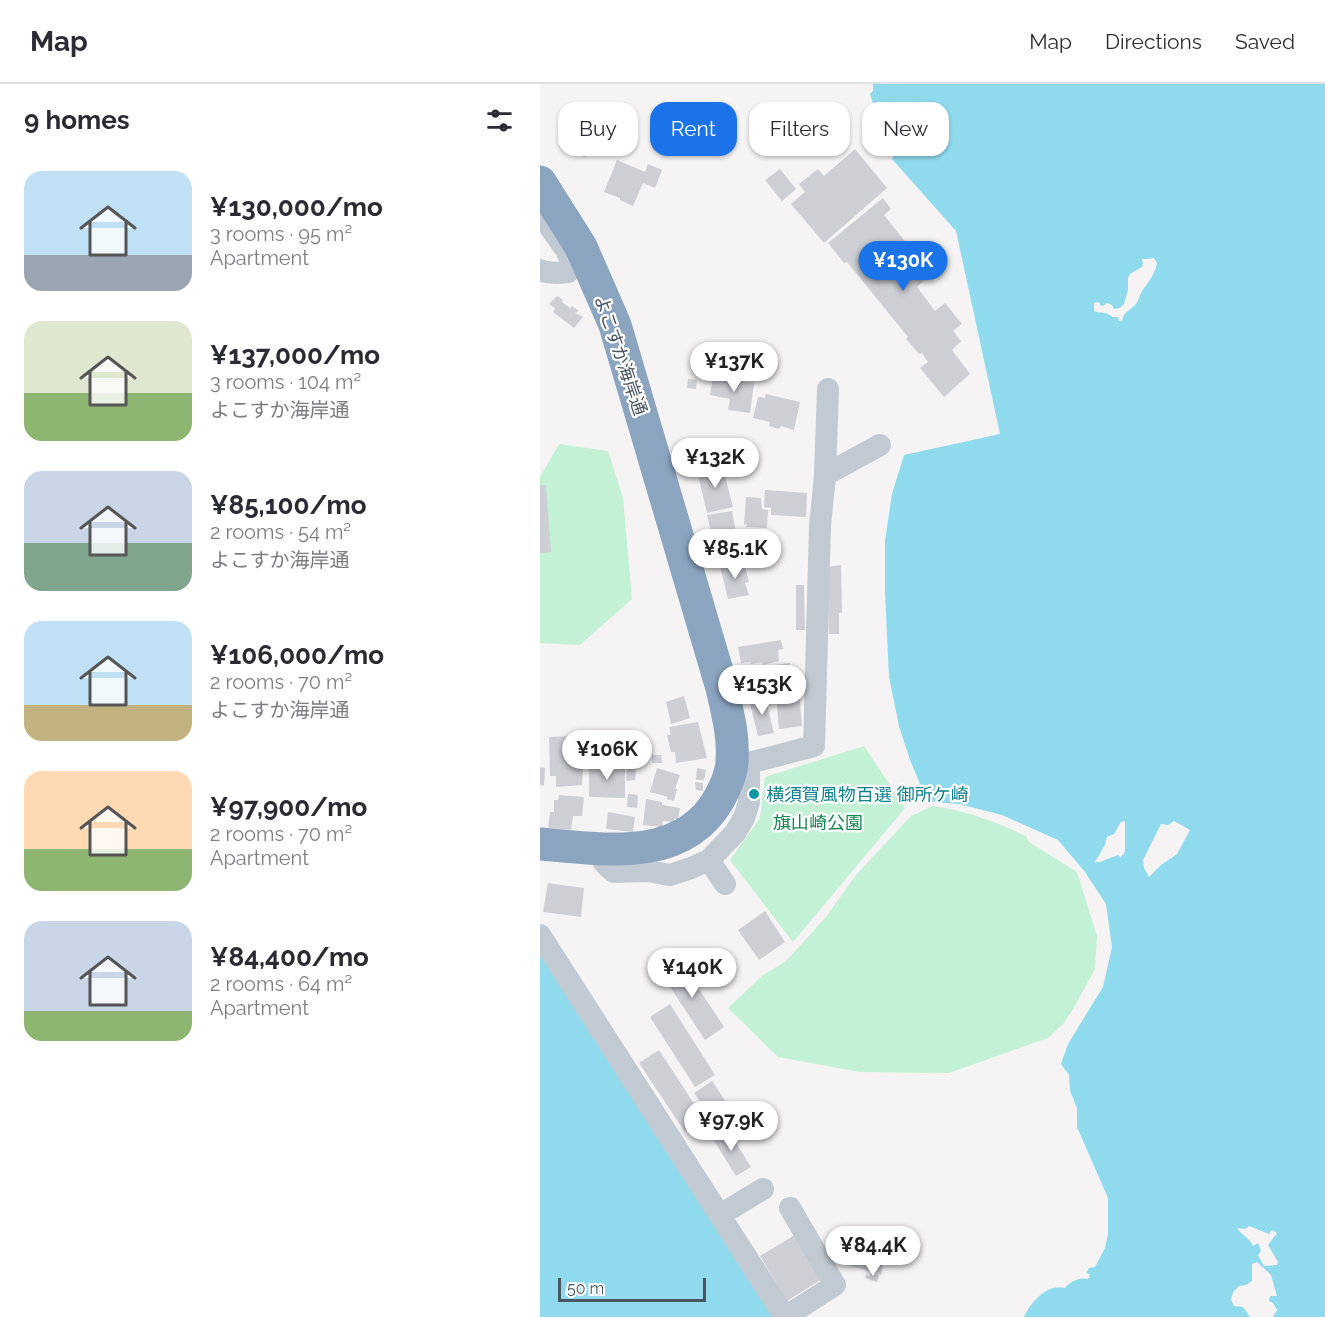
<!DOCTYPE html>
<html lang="en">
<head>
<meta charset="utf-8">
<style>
	:root { --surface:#fff; --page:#f2f2f3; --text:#2b2b33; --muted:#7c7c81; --line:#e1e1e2; --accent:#1a73e8 }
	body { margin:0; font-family:Raleway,"Noto Sans JP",sans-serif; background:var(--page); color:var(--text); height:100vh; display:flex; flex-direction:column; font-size:22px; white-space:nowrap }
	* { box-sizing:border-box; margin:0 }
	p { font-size:20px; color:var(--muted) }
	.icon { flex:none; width:33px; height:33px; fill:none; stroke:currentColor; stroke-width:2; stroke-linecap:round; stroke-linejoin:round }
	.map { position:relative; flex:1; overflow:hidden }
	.sheet { display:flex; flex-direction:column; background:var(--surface); width:540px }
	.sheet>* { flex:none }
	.guide { position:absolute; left:18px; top:18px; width:570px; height:54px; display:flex; gap:12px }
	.scale { position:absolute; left:18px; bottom:15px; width:148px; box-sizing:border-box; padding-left:6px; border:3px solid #4a5661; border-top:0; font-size:16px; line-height:21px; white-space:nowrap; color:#4a5661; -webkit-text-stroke:4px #fff; paint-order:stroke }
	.price { position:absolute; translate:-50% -51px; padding:0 14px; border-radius:21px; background:#fff; color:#222; font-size:20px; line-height:39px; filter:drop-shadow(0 2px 3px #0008) }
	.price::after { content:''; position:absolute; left:50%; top:36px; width:18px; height:14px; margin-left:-9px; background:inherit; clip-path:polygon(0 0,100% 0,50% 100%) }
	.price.selected { background:var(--accent); color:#fff }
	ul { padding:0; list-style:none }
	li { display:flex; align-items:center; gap:18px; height:150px; padding:0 24px }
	li span { display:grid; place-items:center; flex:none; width:168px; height:120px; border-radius:18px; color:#555 }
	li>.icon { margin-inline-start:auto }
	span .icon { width:72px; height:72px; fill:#fffc; stroke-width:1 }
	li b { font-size:26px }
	h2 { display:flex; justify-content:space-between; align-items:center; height:72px; padding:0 24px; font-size:26px }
	.tag { padding:0 21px; border-radius:18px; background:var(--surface); box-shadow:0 2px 4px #0004; font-size:21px; line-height:54px }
	.tag.selected { background:var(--accent); color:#fff }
	header { display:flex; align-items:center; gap:36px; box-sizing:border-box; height:84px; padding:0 30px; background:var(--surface); border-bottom:2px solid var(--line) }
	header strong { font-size:28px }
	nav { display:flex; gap:33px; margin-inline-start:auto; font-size:21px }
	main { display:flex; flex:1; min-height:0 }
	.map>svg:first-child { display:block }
	.green { fill:#c3f1d5 }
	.water { fill:#90daee; fill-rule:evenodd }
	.building { fill:#cdcfd5 }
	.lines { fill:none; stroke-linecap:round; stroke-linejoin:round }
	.minor { stroke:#c1cad2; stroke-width:22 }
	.highway { stroke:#8ba5c1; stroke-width:33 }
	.culture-dot { fill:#0f9aa8; stroke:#fff; stroke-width:2 }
	.labels { text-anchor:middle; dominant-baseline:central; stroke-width:4.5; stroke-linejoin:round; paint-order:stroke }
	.street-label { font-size:18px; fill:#4a5661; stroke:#fff }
	.culture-label { font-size:18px; fill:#0d838f; stroke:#fff; text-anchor:start }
	.park-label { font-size:18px; fill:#17864f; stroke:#fff }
</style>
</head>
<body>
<header>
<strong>Map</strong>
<nav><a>Map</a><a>Directions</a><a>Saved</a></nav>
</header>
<main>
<section class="sheet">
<h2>9 homes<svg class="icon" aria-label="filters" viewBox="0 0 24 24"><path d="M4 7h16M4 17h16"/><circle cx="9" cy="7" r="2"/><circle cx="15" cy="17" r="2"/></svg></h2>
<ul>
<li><span style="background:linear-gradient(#bfe0f5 70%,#9aa5b1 0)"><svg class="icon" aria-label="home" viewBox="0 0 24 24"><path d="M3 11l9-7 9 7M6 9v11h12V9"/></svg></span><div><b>¥130,000/mo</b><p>3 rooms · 95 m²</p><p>Apartment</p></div></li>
<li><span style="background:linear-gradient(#dfe7d0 60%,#8fb573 0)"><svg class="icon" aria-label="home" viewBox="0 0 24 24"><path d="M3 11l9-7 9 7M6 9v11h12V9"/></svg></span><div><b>¥137,000/mo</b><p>3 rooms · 104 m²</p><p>よこすか海岸通</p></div></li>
<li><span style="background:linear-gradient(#c9d6e8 60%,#7fa58c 0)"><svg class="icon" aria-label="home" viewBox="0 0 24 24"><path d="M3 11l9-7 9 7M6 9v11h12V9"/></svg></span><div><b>¥85,100/mo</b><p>2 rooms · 54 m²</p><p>よこすか海岸通</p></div></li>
<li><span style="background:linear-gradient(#bfe0f5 70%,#c2b280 0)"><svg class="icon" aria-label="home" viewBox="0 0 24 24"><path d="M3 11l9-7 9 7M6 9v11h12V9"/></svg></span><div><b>¥106,000/mo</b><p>2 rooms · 70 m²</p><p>よこすか海岸通</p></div></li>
<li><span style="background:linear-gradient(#ffd9b3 65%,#8fb573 0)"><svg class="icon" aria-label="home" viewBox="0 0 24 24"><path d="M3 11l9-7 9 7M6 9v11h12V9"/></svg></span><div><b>¥97,900/mo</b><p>2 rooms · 70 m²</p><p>Apartment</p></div></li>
<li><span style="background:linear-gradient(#c9d6e8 75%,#8fb573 0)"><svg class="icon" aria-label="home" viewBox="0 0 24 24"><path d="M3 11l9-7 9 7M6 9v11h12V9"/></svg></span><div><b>¥84,400/mo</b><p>2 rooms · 64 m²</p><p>Apartment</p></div></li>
</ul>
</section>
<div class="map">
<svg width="785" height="1233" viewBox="0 0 785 1233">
	<rect width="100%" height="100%" fill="#f5f3f3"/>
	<path class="green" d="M19 360 68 367 83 414 92 515 40 561 0 559V393Z
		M324 662 365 724 253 858 190 776 220 734 225 693Z
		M392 722C426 726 456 738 486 752L489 758 537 788 557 852 555 885 533 925 524 939 508 954 409 989 320 988 238 973 188 924 222 892 246 877 286 833 316 791 371 732Z"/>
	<path class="water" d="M333 0H785V1233H733L737 1226 733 1219 729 1217 730 1212H737L731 1191 717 1178 712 1180V1197L706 1201 699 1202 693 1208 691 1216 694 1222 703 1223 710 1233H484C491 1218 507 1199 525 1204 530 1198 539 1193 547 1195L549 1194 550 1190 546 1189 549 1184 555 1183 565 1164 568 1150V1114L537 1043V1024L530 1007 529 991 521 980 528 960 563 903 572 863 566 820 545 788 518 756 462 731 419 720 393 718 380 700 370 676 359 642 349 593 345 508V457L352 410 364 371 460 350 416 147 352 75 361 53 367 25 336 28 330 10 333 7ZM614 174 617 179C615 191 607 199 601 209 599 213 598 219 594 222 588 228 584 227 582 237H579L578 233C571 234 570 230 565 229 560 228 558 229 554 227V219L557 218 560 219V221L563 222 567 219 572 221 574 225 580 224 584 220 588 206V194L590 190 602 183 603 179 602 175H608ZM585 737V767L583 771 580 773 578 771 560 778H555L565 761 567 753 574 750 581 738ZM634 737 650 746 637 770 621 781 609 793 604 784 603 776 621 740 628 741ZM709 1142 729 1150 732 1146 737 1149 728 1161 738 1178 737 1181 724 1182 718 1171 721 1167 718 1159 713 1162C710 1154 702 1152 697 1144L705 1145Z
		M0 868 238 1233H0Z"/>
	<path class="building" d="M53 28 72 52 44 74 24 51Z
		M315 65 347 104 284 159 251 120 265 108 259 100 278 85 284 92Z
		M77 76 105 88 108 80 122 86 115 104 103 99 93 122 80 116V114L64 108Z
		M240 85 256 105 242 117 225 96Z
		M343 114 351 125 344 131 391 190 377 203 395 227 405 219 422 240 413 247 421 257 412 266 430 290 404 313 380 284 388 278 382 269 379 270 366 255 368 253 307 178 304 179 288 159Z
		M17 212 23 216 22 218 30 224 32 222 39 227 35 229 43 233 34 244 13 228 15 224 9 220Z
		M173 293 214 299 210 329 188 326 190 315 170 311Z
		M148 295 157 296 156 305 147 304Z
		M226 310 260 318 254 346 241 342 239 345 229 342 230 338 213 334 218 313 225 314Z
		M182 380 193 423 167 429 157 387Z
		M0 401H6L11 468 0 469Z
		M225 406 267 409 266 433 231 431V424L224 423Z
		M206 413 221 414 222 425 228 426 227 444 206 443 207 440 204 441Z
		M192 427 196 449 173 455 167 431Z
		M196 478V481L204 479 209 498 205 499 209 511 188 515 180 482Z
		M301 481 302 529H299V550H289L287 483Z
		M256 501H264L265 546H256Z
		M241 556 243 565 238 566 239 577 223 581 222 578 211 580 210 578 201 579 198 563Z
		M250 579 253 602 223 607 219 583Z
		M259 607 262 642 239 645 236 609Z
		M144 612 150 634 131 640 126 618Z
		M225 613 234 649 218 652 209 616Z
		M158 638 167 674 136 679 135 668H131L127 651H131L129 643Z
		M32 652V681L43 680 42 701 16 703V692H10L9 653Z
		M112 671H121L122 679H112Z
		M85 680V714L49 713V681Z
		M0 683 5 684 4 702 0 701Z
		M87 684H96L95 696 86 697Z
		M117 684 140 691 135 705H137L134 717 126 715 128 713 110 708Z
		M157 684 166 686 164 696H156Z
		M155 698 163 699V707L156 706Z
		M88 710 98 711 97 724 87 723Z
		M19 711 44 713 42 732H33L31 746 8 744 10 728H14V716H18Z
		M106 715 122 718V721L140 724 138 735H134V738L123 737 122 743 103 741Z
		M68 728 95 733 93 748 66 745Z
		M8 799 44 804 41 833 3 828Z
		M225 827 245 858 219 876 198 846Z
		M138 873 184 943 165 956 119 886Z
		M130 920 175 991 155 1003 110 933Z
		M119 966 164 1035 145 1048 99 979Z
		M172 997 188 1021 170 1032 154 1009Z
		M186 1043 211 1083 196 1092 171 1052Z
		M344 1142 351 1144 343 1171 335 1167Z
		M255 1151 282 1195 247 1217 220 1172Z
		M293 1160 344 1176 341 1191 288 1175Z
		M331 1189 339 1191 337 1198 325 1194 326 1191 330 1192Z"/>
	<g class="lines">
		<path class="minor" d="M0 129 26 166 32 179 28 188C19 189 9 190 0 186
			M285 391 288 305
			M193 678 209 679 274 662 280 442 285 391 340 361
			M62 765C61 778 64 780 74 788L108 787 130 791 151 784 169 776 195 749 204 734 209 718V679
			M169 776 185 800
			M0 851 245 1233 295 1201 250 1124
			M180 1131 223 1105"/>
		<path class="highway" d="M0 98 41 163 75 241 182 604C187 627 194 652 192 676 192 689 185 704 179 715 142 780 62 765 0 760"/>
	</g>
	<circle class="culture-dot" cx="214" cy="710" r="6"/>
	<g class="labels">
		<g class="street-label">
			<text transform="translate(81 271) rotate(71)">よこすか海岸通</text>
		</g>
		<g class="culture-label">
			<text x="226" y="710">横須賀風物百選 御所ケ崎</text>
		</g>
		<g class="park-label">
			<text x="278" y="738">旗山崎公園</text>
		</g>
	</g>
</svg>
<div class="scale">50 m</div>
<b class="price selected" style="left:363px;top:208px">¥130K</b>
<b class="price" style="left:194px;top:309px">¥137K</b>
<b class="price" style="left:175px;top:405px">¥132K</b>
<b class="price" style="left:195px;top:496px">¥85.1K</b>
<b class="price" style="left:222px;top:632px">¥153K</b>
<b class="price" style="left:67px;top:697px">¥106K</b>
<b class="price" style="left:152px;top:915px">¥140K</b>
<b class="price" style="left:191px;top:1068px">¥97.9K</b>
<b class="price" style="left:333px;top:1193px">¥84.4K</b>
<div class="guide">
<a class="tag">Buy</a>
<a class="tag selected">Rent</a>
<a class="tag">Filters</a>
<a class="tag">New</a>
</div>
</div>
</main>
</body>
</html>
